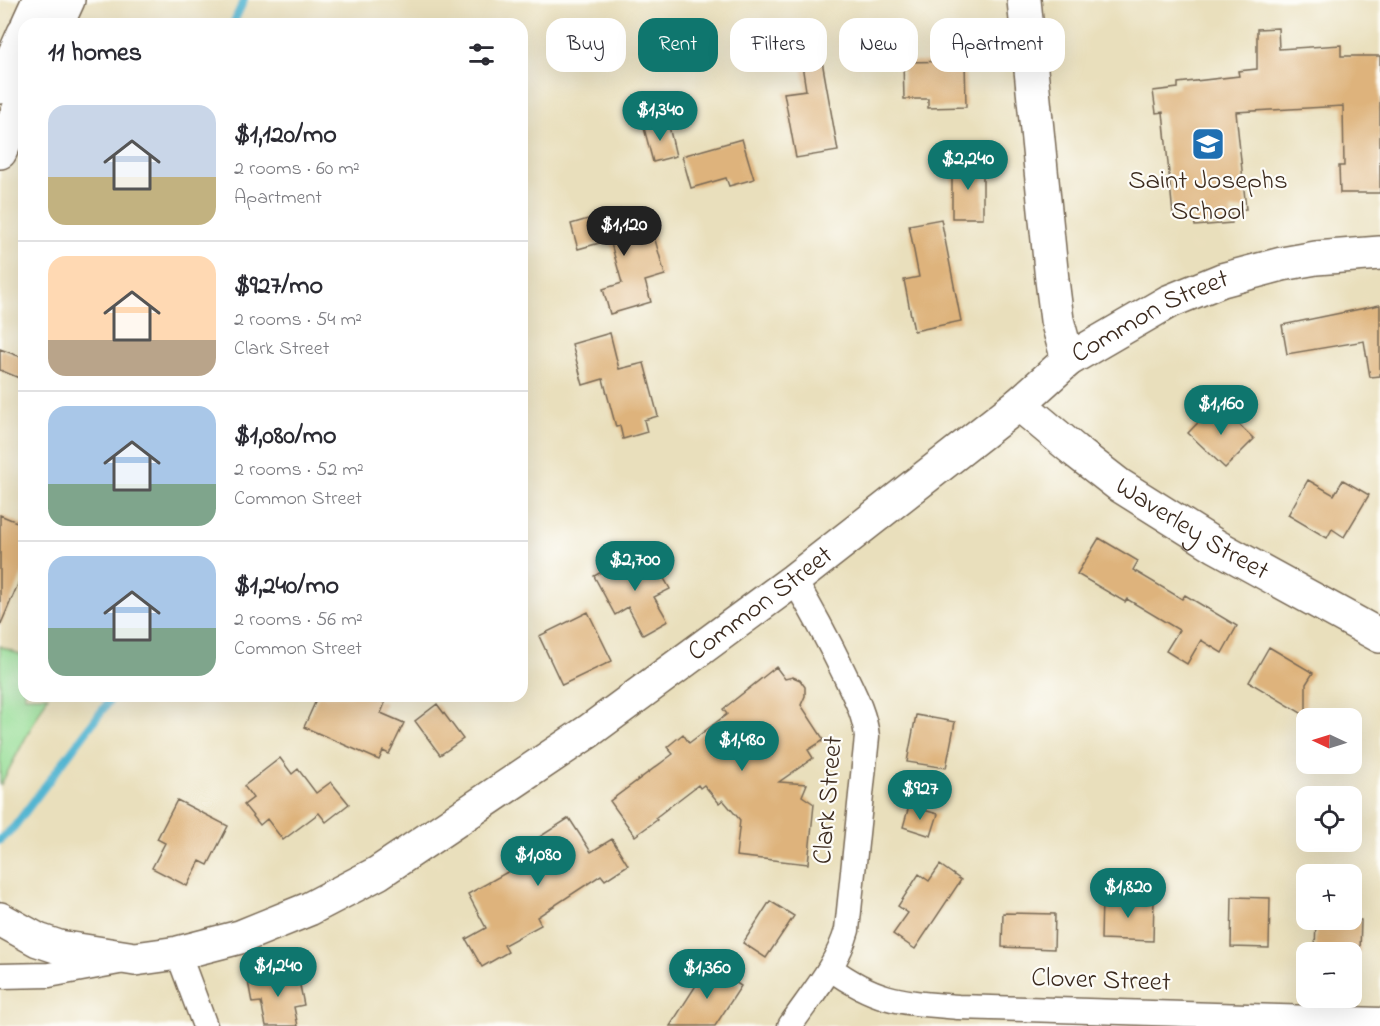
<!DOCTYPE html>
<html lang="en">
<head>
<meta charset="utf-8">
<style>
	:root { --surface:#fff; --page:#f7f7f7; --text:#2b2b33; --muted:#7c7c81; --line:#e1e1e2; --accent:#0f766e }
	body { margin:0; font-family:"Indie Flower",sans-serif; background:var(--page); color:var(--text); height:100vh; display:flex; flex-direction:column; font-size:22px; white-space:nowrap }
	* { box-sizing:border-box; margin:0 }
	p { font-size:20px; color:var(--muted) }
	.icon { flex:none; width:33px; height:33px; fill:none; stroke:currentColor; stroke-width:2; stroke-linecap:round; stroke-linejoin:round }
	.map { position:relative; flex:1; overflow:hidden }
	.side { position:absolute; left:18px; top:18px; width:510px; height:684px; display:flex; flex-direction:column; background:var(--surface); border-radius:18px; box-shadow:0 6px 24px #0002 }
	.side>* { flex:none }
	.top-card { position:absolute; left:546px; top:18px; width:570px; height:54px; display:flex; gap:12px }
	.needle { width:39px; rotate:274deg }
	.controls { position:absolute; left:1296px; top:708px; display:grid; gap:12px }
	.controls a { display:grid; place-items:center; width:66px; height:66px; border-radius:12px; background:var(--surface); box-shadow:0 6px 24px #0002; font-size:30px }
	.price { position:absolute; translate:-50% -51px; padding:0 14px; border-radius:21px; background:var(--accent); color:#fff; font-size:20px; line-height:39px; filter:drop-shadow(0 2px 3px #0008) }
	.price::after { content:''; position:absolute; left:50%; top:36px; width:18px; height:14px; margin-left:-9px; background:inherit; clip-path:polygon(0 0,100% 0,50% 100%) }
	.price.on { background:#222; color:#fff }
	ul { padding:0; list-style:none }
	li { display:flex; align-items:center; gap:18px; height:150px; padding:0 30px }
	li+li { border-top:2px solid var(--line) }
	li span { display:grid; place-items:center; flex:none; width:168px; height:120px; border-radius:18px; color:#555 }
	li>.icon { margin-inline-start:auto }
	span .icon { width:72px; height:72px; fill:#fffc; stroke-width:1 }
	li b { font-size:26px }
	h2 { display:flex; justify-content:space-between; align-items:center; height:72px; padding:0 30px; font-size:26px }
	.pill { padding:0 21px; border-radius:18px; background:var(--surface); box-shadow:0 6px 24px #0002; font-size:21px; line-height:54px }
	.pill.on { background:var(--accent); color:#fff }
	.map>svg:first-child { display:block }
	.green { fill:#97de97; stroke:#69845a; stroke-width:1.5 }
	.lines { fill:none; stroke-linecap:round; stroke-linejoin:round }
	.stream { stroke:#53b5d1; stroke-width:8 }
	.building { fill:#deb37b }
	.street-casing { stroke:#786955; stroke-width:27 }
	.secondary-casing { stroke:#786955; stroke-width:36 }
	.primary-casing { stroke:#786955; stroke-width:36 }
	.street { stroke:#fff; stroke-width:24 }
	.secondary { stroke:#fff; stroke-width:33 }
	.primary { stroke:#fff; stroke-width:33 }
	.labels { text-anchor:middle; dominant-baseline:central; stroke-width:4.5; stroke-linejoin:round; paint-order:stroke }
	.poi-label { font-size:27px; fill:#3b2a1e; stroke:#fdfcf7 }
	.street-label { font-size:27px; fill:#3b2a1e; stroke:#fdfcf7 }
</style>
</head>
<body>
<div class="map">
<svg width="1380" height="1026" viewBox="0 0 1380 1026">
	<rect width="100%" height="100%" fill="#fdfcf7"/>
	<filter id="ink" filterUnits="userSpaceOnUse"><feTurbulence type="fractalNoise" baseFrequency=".0167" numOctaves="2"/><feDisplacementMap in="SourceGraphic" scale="12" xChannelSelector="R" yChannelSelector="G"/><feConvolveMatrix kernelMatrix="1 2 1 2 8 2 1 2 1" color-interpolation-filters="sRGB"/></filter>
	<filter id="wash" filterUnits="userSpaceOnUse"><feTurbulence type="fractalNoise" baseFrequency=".008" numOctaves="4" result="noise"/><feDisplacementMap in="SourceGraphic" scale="24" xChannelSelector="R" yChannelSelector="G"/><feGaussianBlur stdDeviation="1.35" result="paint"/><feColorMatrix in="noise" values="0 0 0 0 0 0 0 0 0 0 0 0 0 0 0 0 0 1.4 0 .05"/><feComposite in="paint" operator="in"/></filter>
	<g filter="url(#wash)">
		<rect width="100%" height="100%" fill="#e9dfbc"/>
		<path class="green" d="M0 646 24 656V696H48L0 786Z"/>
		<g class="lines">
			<path class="stream" d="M233 24 244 0
				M0 840 14 827 113 696"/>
		</g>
		<g id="blocks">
			<path class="building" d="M1278 28 1279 49 1341 45V56H1380V193H1340L1339 166H1344L1343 106 1236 112 1246 209 1231 210 1232 223 1195 226 1193 213 1173 215 1163 112 1156 113 1153 91 1178 88V83L1239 76 1238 71 1257 69V29Z
				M822 61 838 151 796 158 784 93 806 90 802 65Z
				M965 61 966 107 928 108V99H904L903 62Z
				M668 122 676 156 653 162 644 128Z
				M742 139 754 179 729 186 726 178 691 188 682 156Z
				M952 164H983V218H952Z
				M622 209 628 229 650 222 665 275 645 281 651 302 610 314 603 289 622 283 610 240 578 249 571 224Z
				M941 219 961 321 914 331 904 280 919 277 909 225Z
				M1380 305V376L1370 377 1364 341 1287 354 1282 325Z
				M610 333 619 369 644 363 658 416 644 420 647 432 623 439 620 426 616 427 603 379 583 385 572 344Z
				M0 349 24 358V380L0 370Z
				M1217 403 1254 439 1225 468 1188 433Z
				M1308 480 1334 495 1343 480 1369 495 1344 537 1332 529 1327 538 1288 515Z
				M0 515 24 525V570L0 626Z
				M1099 538 1138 561 1133 570 1182 599 1185 595 1237 626 1222 653 1201 640 1187 664 1166 651 1179 630 1127 599 1125 602 1077 574Z
				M634 554 644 574 657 566 670 589 654 597 668 621 643 635 628 607 615 615 594 576Z
				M588 612 612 661 562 685 539 636Z
				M1269 647 1313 673 1306 684V716L1249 682Z
				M776 667 785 679 793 677 800 680 805 687V696L801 705 824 740 808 750 813 758 779 782 807 784 802 796 814 804 808 864 736 856 740 820 723 800 719 803 704 785 700 788 698 785 655 818 657 820 635 836 610 801 673 754 667 747 683 734 689 743 727 714 723 709Z
				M318 696H370L385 703 381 713 404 723 389 754 383 751 379 760 304 727Z
				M437 704 463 739 440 755 415 721Z
				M916 715 955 722 946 768 907 762Z
				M280 758 292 774 298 769 316 793 331 782 349 804 326 822 319 813 283 840 267 819 260 825 244 805 253 798 244 786Z
				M177 800 228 826 208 865 200 861 187 886 152 868 165 843 157 839Z
				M909 806 938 814 931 836 903 827Z
				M569 818 591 852 612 839 628 865 605 880 601 875 537 917 541 925 504 945 508 952 482 967 466 939 486 928 468 894 534 857 527 845Z
				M940 865 961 880 915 949 893 934 908 913 898 906 919 874 929 881Z
				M1102 897 1154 898 1153 941 1101 939Z
				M1232 897 1270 898 1269 948 1231 947Z
				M770 901 794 916 766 958 743 943Z
				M1003 913 1055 914 1054 949 1002 947Z
				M1316 920H1361L1360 952 1315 951Z
				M709 965 741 986 715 1026H670Z
				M297 971 304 1005 294 1007 298 1026H266L261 1002 252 1003 248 981Z"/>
		</g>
	</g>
	<g filter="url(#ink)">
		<use href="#blocks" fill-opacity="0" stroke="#786955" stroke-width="1.5"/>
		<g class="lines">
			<defs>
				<path id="street" d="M178 953 205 1026
					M830 968C877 1002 901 1002 958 1007L1380 1020
					M0 976 49 975 119 962
					M790 1026C810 996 837 966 847 930L867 737C865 714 853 692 843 671 828 640 812 610 794 580"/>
				<g id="secondary">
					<path d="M1024 0 1052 280 1057 320 1068 360"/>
					<path id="s1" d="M1019 404 1074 450 1119 485 1216 546 1380 636"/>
					<path id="s2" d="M0 919 38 940 59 947 135 959 178 953 240 937 309 909 378 873 589 731 794 580 1019 404 1068 360 1168 302 1222 280 1282 264 1316 258 1380 253"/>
				</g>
				<path id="primary" d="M28 24 39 0
					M57 24 68 0
					M0 87 24 33
					M0 152 24 98"/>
			</defs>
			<use href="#street" class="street-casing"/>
			<use href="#secondary" class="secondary-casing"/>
			<use href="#primary" class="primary-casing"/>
			<use href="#street" class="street"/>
			<use href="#secondary" class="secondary"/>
			<use href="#primary" class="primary"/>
		</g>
	</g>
	<defs>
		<symbol id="school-square" viewBox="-11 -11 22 22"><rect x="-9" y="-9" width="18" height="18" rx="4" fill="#1f6fb2" stroke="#fdfcf7"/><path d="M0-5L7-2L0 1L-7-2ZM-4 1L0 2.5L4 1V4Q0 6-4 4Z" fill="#fff"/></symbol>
	</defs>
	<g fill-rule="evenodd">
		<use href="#school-square" x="1189" y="125" width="38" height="38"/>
	</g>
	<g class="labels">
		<g class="poi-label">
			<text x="1208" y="181">Saint Josephs<tspan x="1208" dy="31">School</tspan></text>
		</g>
		<g class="street-label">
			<text stroke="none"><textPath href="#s2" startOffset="1356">Common Street</textPath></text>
			<text stroke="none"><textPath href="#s1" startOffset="214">Waverley Street</textPath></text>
			<text stroke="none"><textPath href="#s2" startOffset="870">Common Street</textPath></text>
			<text transform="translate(829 800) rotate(-85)">Clark Street</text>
			<text transform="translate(1101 981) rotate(2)">Clover Street</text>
		</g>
	</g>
</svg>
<div class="controls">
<a><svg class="needle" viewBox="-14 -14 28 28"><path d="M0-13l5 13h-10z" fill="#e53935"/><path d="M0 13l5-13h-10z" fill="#7c7c81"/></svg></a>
<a><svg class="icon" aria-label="locate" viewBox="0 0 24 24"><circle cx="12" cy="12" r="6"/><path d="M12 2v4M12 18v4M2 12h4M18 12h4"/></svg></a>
<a>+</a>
<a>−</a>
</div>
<b class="price" style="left:660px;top:142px">$1,340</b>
<b class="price" style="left:968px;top:191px">$2,240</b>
<b class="price on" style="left:624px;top:257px">$1,120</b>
<b class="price" style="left:1221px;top:436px">$1,160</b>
<b class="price" style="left:635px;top:592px">$2,700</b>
<b class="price" style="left:742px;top:772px">$1,480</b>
<b class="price" style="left:920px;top:821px">$927</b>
<b class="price" style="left:538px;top:887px">$1,080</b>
<b class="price" style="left:1128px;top:919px">$1,820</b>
<b class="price" style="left:278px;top:998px">$1,240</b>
<b class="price" style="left:707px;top:1000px">$1,360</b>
<div class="top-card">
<a class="pill">Buy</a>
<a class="pill on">Rent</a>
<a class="pill">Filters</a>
<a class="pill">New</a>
<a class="pill">Apartment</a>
</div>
<section class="side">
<h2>11 homes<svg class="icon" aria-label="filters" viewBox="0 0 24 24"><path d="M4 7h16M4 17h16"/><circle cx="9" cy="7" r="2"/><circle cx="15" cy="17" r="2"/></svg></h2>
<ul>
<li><span style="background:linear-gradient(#c9d6e8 60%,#c2b280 0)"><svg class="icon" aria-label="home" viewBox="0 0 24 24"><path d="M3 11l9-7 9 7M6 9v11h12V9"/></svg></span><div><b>$1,120/mo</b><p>2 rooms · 60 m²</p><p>Apartment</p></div></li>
<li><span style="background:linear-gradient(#ffd9b3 70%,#b9a48a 0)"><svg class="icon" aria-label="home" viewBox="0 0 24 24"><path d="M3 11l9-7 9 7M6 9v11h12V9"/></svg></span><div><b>$927/mo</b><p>2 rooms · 54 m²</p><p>Clark Street</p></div></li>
<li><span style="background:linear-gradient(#a9c7e8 65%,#7fa58c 0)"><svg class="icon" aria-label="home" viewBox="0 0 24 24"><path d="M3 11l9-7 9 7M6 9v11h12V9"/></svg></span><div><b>$1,080/mo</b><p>2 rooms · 52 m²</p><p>Common Street</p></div></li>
<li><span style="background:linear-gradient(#a9c7e8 60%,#7fa58c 0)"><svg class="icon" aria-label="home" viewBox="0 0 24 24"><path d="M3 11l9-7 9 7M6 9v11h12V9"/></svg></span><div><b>$1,240/mo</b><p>2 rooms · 56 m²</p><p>Common Street</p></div></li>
</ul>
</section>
</div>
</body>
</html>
